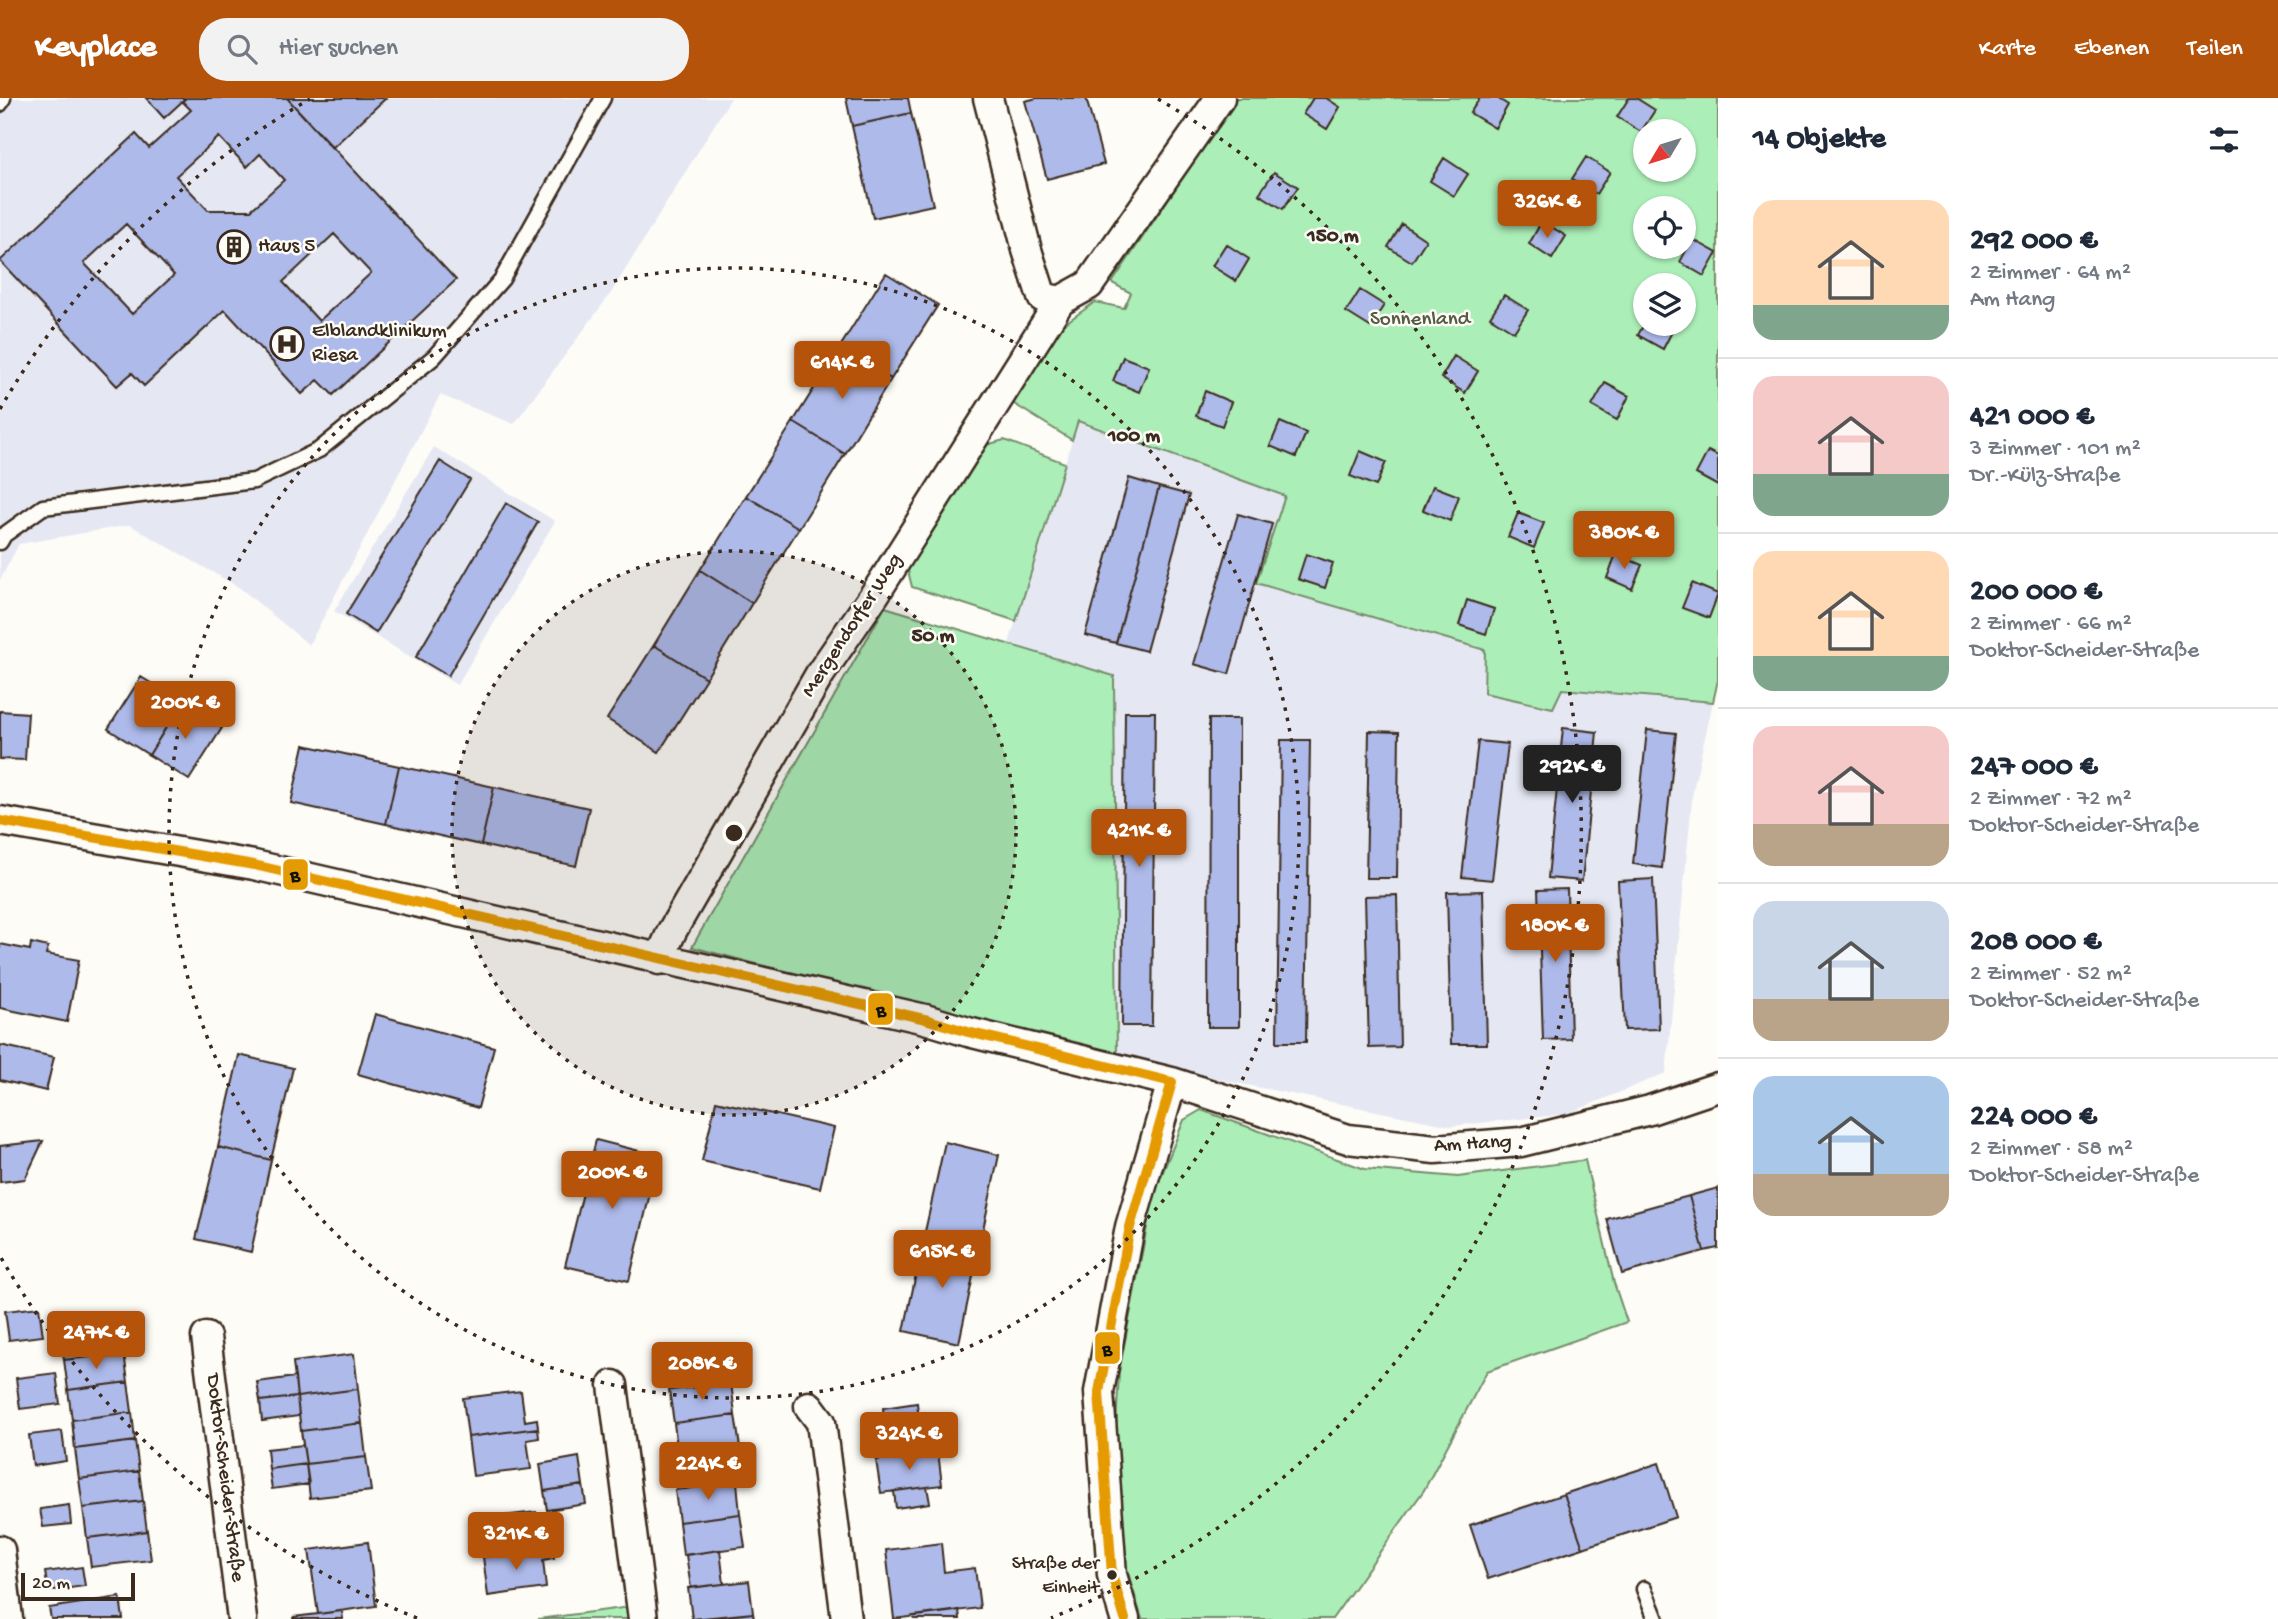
<!DOCTYPE html>
<html lang="de">
<head>
<meta charset="utf-8">
<style>
	:root { --surface:#fff; --page:#f2f2f3; --text:#1f2937; --muted:#747a83; --line:#e0e1e3; --accent:#b45309 }
	body { margin:0; font-family:"Gochi Hand",sans-serif; background:var(--page); color:var(--text); height:100vh; display:flex; flex-direction:column; font-size:26px; white-space:nowrap }
	* { box-sizing:border-box; margin:0 }
	p { font-size:23px; color:var(--muted) }
	.icon { flex:none; width:38px; height:38px; fill:none; stroke:currentColor; stroke-width:2; stroke-linecap:round; stroke-linejoin:round }
	.map { position:relative; flex:1; overflow:hidden }
	.side { display:flex; flex-direction:column; background:var(--surface); width:560px }
	.side>* { flex:none }
	.needle { width:46px; rotate:232deg }
	.buttons { position:absolute; left:1633px; top:21px; display:grid; gap:14px }
	.buttons a { display:grid; place-items:center; width:63px; height:63px; border-radius:50%; background:var(--surface); box-shadow:0 2px 5px #0004; font-size:35px }
	.scale { position:absolute; left:21px; bottom:18px; width:114px; box-sizing:border-box; padding-left:7px; border:4px solid #3b2a1e; border-top:0; font-size:19px; line-height:24px; white-space:nowrap; color:#3b2a1e; -webkit-text-stroke:5px #fdfcf7; paint-order:stroke }
	.price { position:absolute; translate:-50% -60px; padding:0 16px; border-radius:7px; background:var(--accent); color:#fff; font-size:23px; line-height:46px; filter:drop-shadow(0 2px 4px #0008) }
	.price::after { content:''; position:absolute; left:50%; top:42px; width:21px; height:16px; margin-left:-10px; background:inherit; clip-path:polygon(0 0,100% 0,50% 100%) }
	.price.active { background:#222; color:#fff }
	ul { padding:0; list-style:none }
	li { display:flex; align-items:center; gap:21px; height:175px; padding:0 35px }
	li+li { border-top:2px solid var(--line) }
	li span { display:grid; place-items:center; flex:none; width:196px; height:140px; border-radius:21px; color:#555 }
	li>.icon { margin-inline-start:auto }
	span .icon { width:84px; height:84px; fill:#fffc; stroke-width:1 }
	li b { font-size:30px }
	h2 { display:flex; justify-content:space-between; align-items:center; height:84px; padding:0 35px; font-size:30px }
	header { display:flex; align-items:center; gap:42px; box-sizing:border-box; height:98px; padding:0 35px; background:var(--accent); color:#fff }
	header strong { font-size:33px }
	nav { display:flex; gap:38px; margin-inline-start:auto; font-size:24px }
	.search { width:490px; height:63px; background:var(--page); display:flex; align-items:center; gap:18px; box-sizing:border-box; padding:0 24px; border-radius:28px; color:var(--muted); font-size:26px }
	main { display:flex; flex:1; min-height:0 }
	.map>svg:first-child { display:block }
	.built { fill:#e5e8f3 }
	.green { fill:#aceeb8; stroke:#748c6b; stroke-width:2; fill-rule:evenodd }
	.building { fill:#aebaea; stroke:#3b2a1e; stroke-width:2; fill-rule:evenodd }
	.lines { fill:none; stroke-linecap:round; stroke-linejoin:round }
	.service-casing { stroke:#3b2a1e; stroke-width:19 }
	.minor-casing { stroke:#3b2a1e; stroke-width:33 }
	.service { stroke:#fdfcf7; stroke-width:14 }
	.minor { stroke:#fdfcf7; stroke-width:28 }
	.bus-1-casing { stroke:#fdfcf7; stroke-width:16 }
	.bus-1 { stroke:#e49a03; stroke-width:10 }
	.ring { fill:none; stroke:#3b2a1e; stroke-width:3.5; stroke-dasharray:3.5 7 }
	.bus-dot { fill:#3b2a1e; stroke:#fdfcf7; stroke-width:2.5 }
	.labels { text-anchor:middle; dominant-baseline:central; stroke-width:5; stroke-linejoin:round; paint-order:stroke }
	.bus-label { font-size:19px; fill:#3b2a1e; stroke:#fdfcf7; text-anchor:end }
	.poi-label { font-size:21px; fill:#3b2a1e; stroke:#fdfcf7; text-anchor:start }
	.park-label { font-size:21px; fill:#575b44; stroke:#fdfcf7 }
	.street-label { font-size:21px; fill:#3b2a1e; stroke:#fdfcf7 }
	.centre { fill:#3b2a1e; stroke:#fdfcf7; stroke-width:3.5 }
	.ring-label { font-size:21px; text-anchor:middle; font-weight:bold; fill:#3b2a1e; stroke:#fdfcf7; stroke-width:5; stroke-linejoin:round; paint-order:stroke }
	.line-badge { stroke:#fdfcf7; stroke-width:2.5 }
	.pale-badge-label { font-size:19px; text-anchor:middle; font-weight:bold; fill:#111 }
</style>
</head>
<body>
<header>
<strong>Keyplace</strong>
<div class="search"><svg class="icon" aria-label="search" viewBox="0 0 24 24"><circle cx="10" cy="10" r="6"/><path d="M15 15l6 6"/></svg>Hier suchen</div>
<nav><a>Karte</a><a>Ebenen</a><a>Teilen</a></nav>
</header>
<main>
<div class="map">
<svg width="1718" height="1521" viewBox="0 0 1718 1521">
	<rect width="100%" height="100%" fill="#fdfcf7"/>
	<filter id="ink" filterUnits="userSpaceOnUse"><feTurbulence type="fractalNoise" baseFrequency=".0143" numOctaves="2"/><feDisplacementMap in="SourceGraphic" scale="14" xChannelSelector="R" yChannelSelector="G"/><feConvolveMatrix kernelMatrix="1 2 1 2 8 2 1 2 1" color-interpolation-filters="sRGB"/></filter>
	<g filter="url(#ink)">
		<path class="built" d="M0 0H731L611 195 514 326 440 297 309 547 240 490 130 427 19 446 0 482Z
			M1078 323 1286 398 1257 485 1485 552 1562 591 1713 604 1693 692 1666 975 1567 1016 1451 1028 1117 961 1114 578 1009 545Z
			M434 349 555 423 457 587 334 513Z"/>
		<path class="green" d="M1236 0H1718V582L1713 604 1562 591 1553 610 1484 595 1485 552 1256 485 1285 398 1078 323 1072 342 1011 304 1060 229 1095 204 1124 210 1131 195 1112 185ZM1645 33H1684V72H1645ZM1645 110H1684V149H1645ZM1645 187H1684V226H1645Z
			M1004 342 1065 365 1016 523 912 489 907 469 977 354 986 347Z
			M885 509 1114 578 1117 961 692 849Z
			M1201 1012 1365 1071 1458 1079 1585 1062 1614 1185 1627 1224 1487 1273 1424 1392 1332 1521H1142L1122 1455 1115 1348 1119 1274 1153 1098 1184 1022Z
			M630 1509 632 1521H538Z"/>
		<path class="building" d="M146 0H186L164 20Z
			M186 0H287L456 182 333 297 318 282 302 296 225 212 144 288 132 275 117 288 0 163 136 36 149 50 191 12 182 3ZM219 39 247 69 260 56 284 82 251 112H208L176 78ZM126 126 174 177 132 216 84 165ZM334 136 371 175 319 223 283 184Z
			M287 0H386L332 50Z
			M846 0H908L911 15 852 28Z
			M1037 0H1086L1104 66 1047 81 1025 3Z
			M1313 0H1326L1340 9 1327 31 1303 16Z
			M1480 0H1497L1508 7 1495 30 1470 15Z
			M1629 0H1636L1655 12 1641 34 1617 19Z
			M911 15 933 107 873 120 852 28Z
			M1586 59 1610 74 1596 96 1572 81Z
			M1444 60 1468 76 1454 98 1430 83Z
			M1274 74 1298 89 1283 111 1259 96Z
			M1542 123 1566 138 1552 161 1529 146Z
			M1402 126 1426 142 1412 164 1388 149Z
			M1692 141 1717 155 1704 178 1680 164Z
			M1226 146 1249 161 1236 183 1212 168Z
			M886 175 938 207 891 281 840 249Z
			M1360 192 1384 207 1370 229 1346 214Z
			M1504 197 1528 212 1514 234 1490 219Z
			M1645 224V226H1671L1675 228 1663 251 1638 237Z
			M840 249 891 281 845 356 793 324Z
			M1454 258 1478 273 1465 295 1441 280Z
			M1123 259 1149 269 1139 294 1113 283Z
			M1605 285 1629 298 1617 322 1592 308Z
			M1205 293 1231 304 1222 328 1196 318Z
			M793 324 845 356 799 430 746 398Z
			M1280 324 1306 335 1296 359 1270 348Z
			M1360 353 1386 364 1376 388 1350 378Z
			M1708 353 1718 358V388L1696 376Z
			M440 363 470 382 376 535 346 516Z
			M1129 380 1159 389 1116 545 1085 537Z
			M1433 388 1459 398 1450 423 1423 412Z
			M1159 389 1189 397 1146 553 1116 545Z
			M746 398 799 430 752 505 700 472Z
			M506 405 538 424 448 578 416 559Z
			M1518 415 1544 425 1534 450 1508 439Z
			M1238 416 1272 426 1229 576 1194 566Z
			M1306 456 1333 465 1325 490 1298 481Z
			M1616 456 1642 467 1632 491 1607 480Z
			M700 472 752 505 706 580 654 547Z
			M1692 485 1718 496 1709 520 1682 510Z
			M1467 502 1494 511 1486 536 1459 527Z
			M654 547 706 580 659 654 607 621Z
			M141 579 182 604 149 657 108 631Z
			M182 604 222 630 189 682 149 657Z
			M0 613 28 615 25 662 0 661Z
			M1125 614H1155L1152 928H1122Z
			M1209 621H1239V929H1208Z
			M1563 630 1597 634 1582 783 1548 780Z
			M1647 632 1676 635 1662 770 1633 766Z
			M1369 633 1399 634 1397 780H1366Z
			M1281 642H1310L1306 944H1277Z
			M1478 643 1508 646 1492 782 1462 779Z
			M304 647 399 668 386 726 291 705Z
			M399 668 494 689 481 747 386 726Z
			M494 689 589 710 576 768 481 747Z
			M1653 781 1659 931 1625 932 1618 783Z
			M1567 791 1571 941 1543 942 1538 792Z
			M1483 793 1487 946H1451L1447 794Z
			M1397 797 1400 949 1369 950 1365 798Z
			M31 845 48 849 46 856 79 862 67 924 0 910V846L30 852Z
			M375 916 494 949 478 1010 358 976Z
			M0 947 54 959 46 993 0 982Z
			M239 957 293 970 271 1062 218 1049Z
			M716 1003 834 1030 820 1090 702 1063Z
			M596 1042 659 1058 629 1183 565 1168Z
			M43 1043 25 1081 0 1084V1048Z
			M945 1044 999 1057 979 1150 924 1138Z
			M218 1049 271 1062 251 1154 196 1141Z
			M1718 1090V1150L1704 1153 1689 1098Z
			M1689 1098 1704 1153 1622 1176 1607 1121Z
			M924 1138 979 1150 959 1245 904 1233Z
			M39 1209 43 1238 9 1242 5 1213Z
			M120 1225 124 1255 64 1262 60 1233Z
			M124 1255 128 1284 68 1292 64 1262Z
			M354 1256 358 1291 297 1299 293 1264Z
			M703 1271 705 1288 672 1292 669 1275Z
			M56 1275 60 1306 20 1311 16 1280Z
			M295 1279 297 1299 260 1303 257 1284Z
			M128 1284 132 1314 72 1322 68 1292Z
			M731 1284 735 1317 674 1325 669 1292Z
			M358 1291 362 1325 301 1333 297 1299Z
			M521 1293 525 1323 537 1321 538 1330 468 1339 463 1300Z
			M297 1299 299 1318 262 1323 260 1303Z
			M917 1305 919 1322 885 1327 883 1310Z
			M132 1314 135 1343 75 1351 72 1322Z
			M735 1317 740 1349 678 1357 674 1325Z
			M933 1320 938 1354 876 1362 872 1328Z
			M362 1325 366 1359 306 1366 301 1333Z
			M538 1330 539 1340 527 1342 531 1371 473 1378 468 1339Z
			M62 1333 66 1363 33 1368 29 1337Z
			M135 1343 139 1373 79 1381 75 1351Z
			M303 1347 306 1366 269 1371 267 1351Z
			M713 1353 718 1386 684 1391 680 1357Z
			M938 1354 942 1387 881 1395 876 1362Z
			M366 1359 371 1393 310 1400 306 1366Z
			M579 1359 583 1387 544 1393 540 1366Z
			M1659 1365 1676 1419 1583 1450 1564 1396Z
			M306 1366 309 1386 272 1391 269 1371Z
			M139 1373 143 1403 83 1410 79 1381Z
			M737 1384 740 1416 679 1424 675 1392Z
			M583 1387 586 1406 547 1412 544 1393Z
			M927 1389 930 1405 896 1410 894 1393Z
			M1564 1396 1583 1450 1488 1481 1470 1427Z
			M143 1403 147 1433 87 1440 83 1410Z
			M69 1407 71 1426 43 1429 40 1411Z
			M536 1414 540 1442 552 1441 553 1450 483 1459 478 1421Z
			M740 1416 745 1449 683 1457 679 1424Z
			M147 1433 151 1462 91 1469 87 1440Z
			M368 1444 376 1508 318 1516 309 1452Z
			M941 1445 944 1474 975 1470 980 1510 894 1521 886 1452Z
			M553 1450 554 1460 543 1462 546 1490 488 1498 483 1459Z
			M720 1452 724 1486 691 1490 686 1457Z
			M82 1469 85 1488 48 1493 45 1474Z
			M749 1483 753 1515 692 1521 688 1490Z
			M120 1499 123 1521H51L49 1510Z
			M959 1512 960 1521H914L913 1518Z
			M342 1513 343 1521H294V1519Z
			M753 1515 754 1521H705Z"/>
		<g class="lines">
			<defs>
				<path id="service" d="M0 6 3 0
					M0 444 4 437 43 409 254 383 319 352 434 259 502 181 603 0
					M1644 1491 1656 1521"/>
				<path id="minor" d="M988 0 1027 152 1042 199 1060 203
					M0 723 254 767 925 921 968 934 1172 984 1348 1041 1435 1051 1521 1044 1650 1012 1718 989
					M659 862 672 833 820 576 875 496 1060 203 1089 187 1220 0
					M206 1239 242 1521
					M613 1287 643 1521
					M809 1308 821 1324 846 1521
					M0 1452 8 1521
					M1125 1521 1112 1477 1099 1294 1130 1129 1172 984"/>
			</defs>
			<use href="#service" class="service-casing"/>
			<use href="#minor" class="minor-casing"/>
			<use href="#service" class="service"/>
			<use href="#minor" class="minor"/>
			<defs>
				<path id="bus-1" d="M0 723 254 767 925 921 968 934 1172 984
					M1125 1521 1112 1477 1099 1294 1130 1129 1172 984"/>
			</defs>
			<use href="#bus-1" class="bus-1-casing"/>
			<use href="#bus-1" class="bus-1"/>
		</g>
	</g>
	<circle cx="734" cy="735" r="282" fill="#3b2a1e" fill-opacity=".12"/>
	<g class="ring">
		<circle cx="734" cy="735" r="282"/>
		<circle cx="734" cy="735" r="565"/>
		<path d="M417 1520A847 847 0 0 1 0 1158M0 311A847 847 0 0 1 310 1M1158 1A847 847 0 0 1 1051 1520"/>
	</g>
	<defs>
		<symbol id="building-ring" viewBox="-11 -11 22 22"><circle r="9.5" fill="#fdfcf7" stroke="#3b2a1e" stroke-width="1.5"/><path d="M-4-6H4V6H1V3H-1V6H-4ZM-2.5-4.3h1.7v1.8h-1.7ZM.8-4.3h1.7v1.8H.8ZM-2.5-1h1.7V.8h-1.7ZM.8-1h1.7V.8H.8Z" fill="#3b2a1e"/></symbol>
		<symbol id="hospital-ring" viewBox="-11 -11 22 22"><circle r="9.5" fill="#fdfcf7" stroke="#3b2a1e" stroke-width="1.5"/><path d="M-5-5h3v3.5h4V-5h3V5h-3V1.5h-4V5h-3Z" fill="#3b2a1e"/></symbol>
	</defs>
	<g fill-rule="evenodd">
		<use href="#building-ring" x="215" y="130" width="38" height="38"/>
		<use href="#hospital-ring" x="268" y="227" width="38" height="38"/>
	</g>
	<circle class="bus-dot" cx="1112" cy="1477" r="6"/>
	<g class="labels">
		<g class="bus-label">
			<text x="1099" y="1466">Straße der<tspan x="1099" dy="24">Einheit</tspan></text>
		</g>
		<g class="poi-label">
			<text x="258" y="149">Haus 5</text>
			<text x="312" y="234">Elblandklinikum<tspan x="312" dy="24">Riesa</tspan></text>
		</g>
		<g class="park-label">
			<text x="1420" y="222">Sonnenland</text>
		</g>
		<g class="street-label">
			<text transform="translate(853 528) rotate(-57)">Mergendorfer Weg</text>
			<text transform="translate(1473 1047) rotate(-3)">Am Hang</text>
			<text transform="translate(224 1380) rotate(83)">Doktor-Scheider-Straße</text>
		</g>
	</g>
	<circle cx="734" cy="735" r="10" class="centre"/>
	<g class="ring-label">
		<text x="1333" y="143">150 m</text>
		<text x="1134" y="343">100 m</text>
		<text x="933" y="543">50 m</text>
	</g>
	<g class="line-badge">
		<rect x="282" y="760" width="27" height="33" rx="7" fill="#e49a03"/>
		<rect x="867" y="894" width="27" height="34" rx="7" fill="#e49a03"/>
		<rect x="1094" y="1233" width="27" height="34" rx="7" fill="#e49a03"/>
	</g>
	<g class="pale-badge-label">
		<text x="295" y="783">B</text>
		<text x="881" y="918">B</text>
		<text x="1107" y="1257">B</text>
	</g>
</svg>
<div class="buttons">
<a><svg class="needle" viewBox="-14 -14 28 28"><path d="M0-13l5 13h-10z" fill="#e53935"/><path d="M0 13l5-13h-10z" fill="#747a83"/></svg></a>
<a><svg class="icon" aria-label="locate" viewBox="0 0 24 24"><circle cx="12" cy="12" r="6"/><path d="M12 2v4M12 18v4M2 12h4M18 12h4"/></svg></a>
<a><svg class="icon" aria-label="layers" viewBox="0 0 24 24"><path d="M12 4l9 5-9 5-9-5zM3 14l9 5 9-5"/></svg></a>
</div>
<div class="scale">20 m</div>
<b class="price" style="left:1547px;top:142px">326K €</b>
<b class="price" style="left:842px;top:303px">614K €</b>
<b class="price" style="left:1624px;top:473px">380K €</b>
<b class="price" style="left:185px;top:643px">200K €</b>
<b class="price active" style="left:1572px;top:707px">292K €</b>
<b class="price" style="left:1139px;top:771px">421K €</b>
<b class="price" style="left:1555px;top:866px">180K €</b>
<b class="price" style="left:612px;top:1113px">200K €</b>
<b class="price" style="left:942px;top:1192px">615K €</b>
<b class="price" style="left:96px;top:1273px">247K €</b>
<b class="price" style="left:702px;top:1304px">208K €</b>
<b class="price" style="left:909px;top:1374px">324K €</b>
<b class="price" style="left:708px;top:1404px">224K €</b>
<b class="price" style="left:516px;top:1474px">321K €</b>
</div>
<section class="side">
<h2>14 Objekte<svg class="icon" aria-label="filters" viewBox="0 0 24 24"><path d="M4 7h16M4 17h16"/><circle cx="9" cy="7" r="2"/><circle cx="15" cy="17" r="2"/></svg></h2>
<ul>
<li><span style="background:linear-gradient(#ffd9b3 75%,#7fa58c 0)"><svg class="icon" aria-label="home" viewBox="0 0 24 24"><path d="M3 11l9-7 9 7M6 9v11h12V9"/></svg></span><div><b>292 000 €</b><p>2 Zimmer · 64 m²</p><p>Am Hang</p></div></li>
<li><span style="background:linear-gradient(#f6c9c9 70%,#7fa58c 0)"><svg class="icon" aria-label="home" viewBox="0 0 24 24"><path d="M3 11l9-7 9 7M6 9v11h12V9"/></svg></span><div><b>421 000 €</b><p>3 Zimmer · 101 m²</p><p>Dr.-Külz-Straße</p></div></li>
<li><span style="background:linear-gradient(#ffd9b3 75%,#7fa58c 0)"><svg class="icon" aria-label="home" viewBox="0 0 24 24"><path d="M3 11l9-7 9 7M6 9v11h12V9"/></svg></span><div><b>200 000 €</b><p>2 Zimmer · 66 m²</p><p>Doktor-Scheider-Straße</p></div></li>
<li><span style="background:linear-gradient(#f6c9c9 70%,#b9a48a 0)"><svg class="icon" aria-label="home" viewBox="0 0 24 24"><path d="M3 11l9-7 9 7M6 9v11h12V9"/></svg></span><div><b>247 000 €</b><p>2 Zimmer · 72 m²</p><p>Doktor-Scheider-Straße</p></div></li>
<li><span style="background:linear-gradient(#c9d6e8 70%,#b9a48a 0)"><svg class="icon" aria-label="home" viewBox="0 0 24 24"><path d="M3 11l9-7 9 7M6 9v11h12V9"/></svg></span><div><b>208 000 €</b><p>2 Zimmer · 52 m²</p><p>Doktor-Scheider-Straße</p></div></li>
<li><span style="background:linear-gradient(#a9c7e8 70%,#b9a48a 0)"><svg class="icon" aria-label="home" viewBox="0 0 24 24"><path d="M3 11l9-7 9 7M6 9v11h12V9"/></svg></span><div><b>224 000 €</b><p>2 Zimmer · 58 m²</p><p>Doktor-Scheider-Straße</p></div></li>
</ul>
</section>
</main>
</body>
</html>
